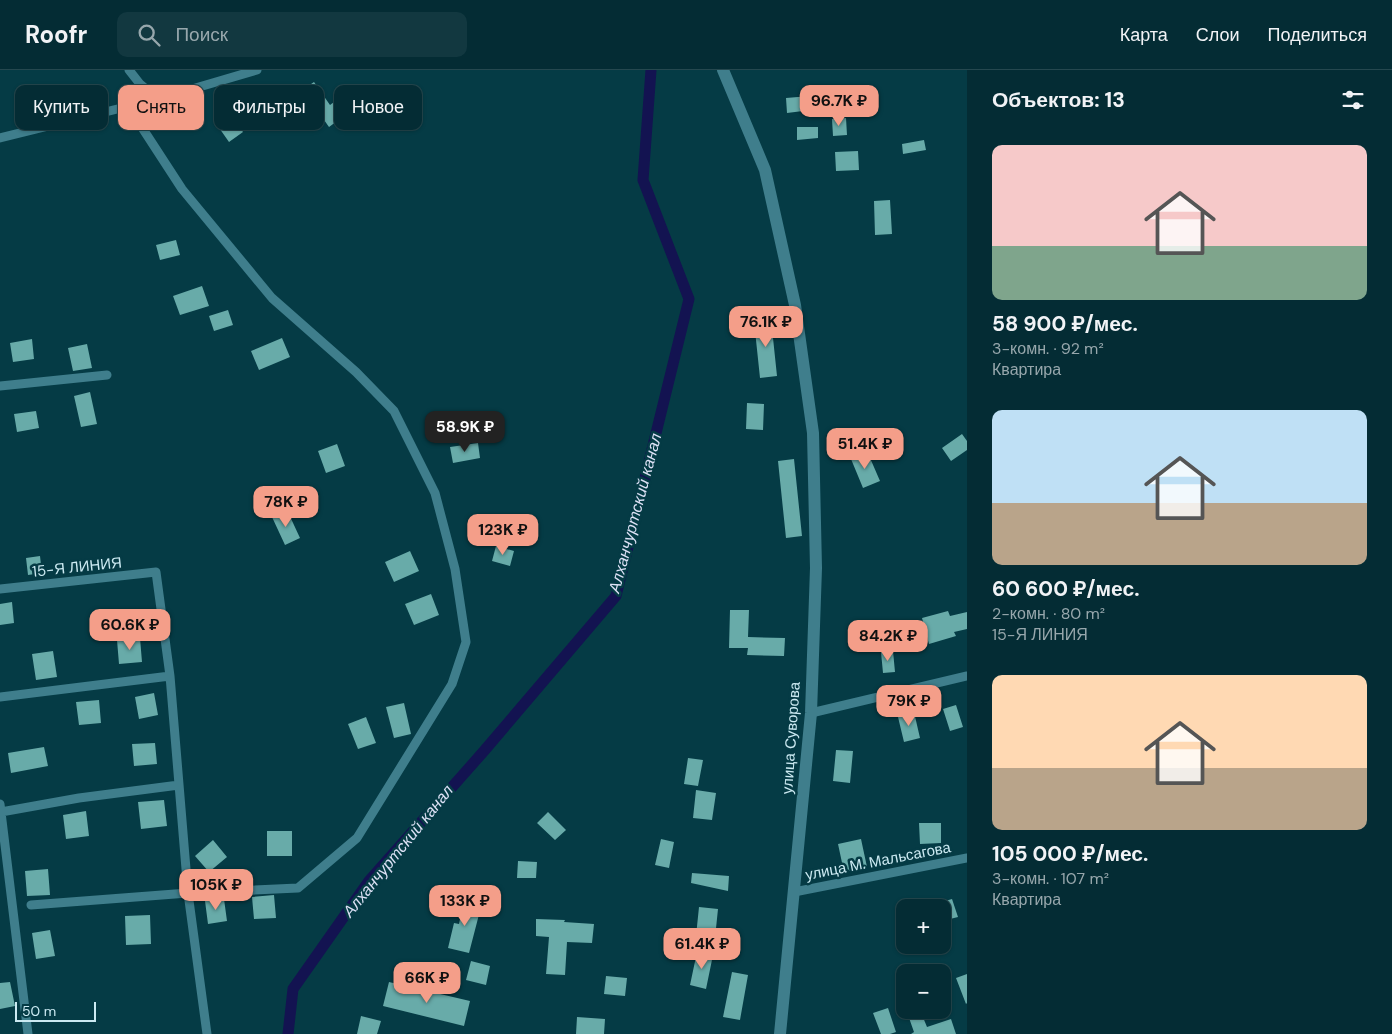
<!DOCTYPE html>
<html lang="ru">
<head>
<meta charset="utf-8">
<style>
	:root { --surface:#042c34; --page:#123840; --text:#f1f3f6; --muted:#97a7ac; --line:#25484f; --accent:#f49e89 }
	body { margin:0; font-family:"DM Sans",sans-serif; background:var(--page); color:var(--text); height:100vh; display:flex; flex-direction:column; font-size:19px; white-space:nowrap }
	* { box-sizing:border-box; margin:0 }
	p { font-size:16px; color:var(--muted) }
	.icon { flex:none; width:28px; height:28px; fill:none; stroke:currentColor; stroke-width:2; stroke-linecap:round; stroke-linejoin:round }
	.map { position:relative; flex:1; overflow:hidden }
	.drawer { display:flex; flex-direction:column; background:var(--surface); width:425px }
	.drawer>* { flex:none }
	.guide { position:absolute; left:15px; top:15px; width:475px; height:45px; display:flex; gap:10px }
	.tools { position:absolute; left:896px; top:829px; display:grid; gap:10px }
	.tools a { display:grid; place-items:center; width:55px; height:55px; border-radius:10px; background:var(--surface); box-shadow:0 1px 4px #0004,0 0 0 1px var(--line); font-size:25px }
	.scale { position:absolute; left:15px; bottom:12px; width:81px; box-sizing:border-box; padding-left:5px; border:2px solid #cceaf2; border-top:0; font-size:14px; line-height:18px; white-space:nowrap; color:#cceaf2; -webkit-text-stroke:4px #053b45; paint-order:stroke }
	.price { position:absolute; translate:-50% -42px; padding:0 11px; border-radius:10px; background:var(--accent); color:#111; font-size:16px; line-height:32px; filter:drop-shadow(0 1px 2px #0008) }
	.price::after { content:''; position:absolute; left:50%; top:30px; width:15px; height:11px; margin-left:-8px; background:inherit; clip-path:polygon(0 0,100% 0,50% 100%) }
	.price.current { background:#222; color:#fff }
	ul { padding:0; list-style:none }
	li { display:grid; align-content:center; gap:10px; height:265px; padding:0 25px }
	li span { display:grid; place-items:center; height:155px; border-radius:10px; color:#555 }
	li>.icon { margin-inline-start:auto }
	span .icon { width:90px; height:90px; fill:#fffc; stroke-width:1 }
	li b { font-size:21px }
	h2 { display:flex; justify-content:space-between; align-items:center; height:60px; padding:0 25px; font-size:21px }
	.tag { padding:0 18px; border-radius:10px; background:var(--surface); box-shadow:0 1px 4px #0004,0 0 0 1px var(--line); font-size:18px; line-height:45px }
	.tag.current { background:var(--accent); color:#111 }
	header { display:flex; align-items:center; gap:30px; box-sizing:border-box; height:70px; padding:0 25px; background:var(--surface); border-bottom:1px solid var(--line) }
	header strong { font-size:24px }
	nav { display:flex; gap:28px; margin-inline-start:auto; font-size:18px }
	.search { width:350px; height:45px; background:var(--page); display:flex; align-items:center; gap:12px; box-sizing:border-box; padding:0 18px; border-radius:10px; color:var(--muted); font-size:19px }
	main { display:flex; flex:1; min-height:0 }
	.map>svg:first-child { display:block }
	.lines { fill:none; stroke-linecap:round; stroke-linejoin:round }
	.canal { stroke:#131351; stroke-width:11 }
	.building { fill:#68aba9 }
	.minor { stroke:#3f7e8c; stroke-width:9 }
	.secondary { stroke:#3f7e8c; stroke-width:12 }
	.labels { text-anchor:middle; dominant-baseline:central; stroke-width:5; stroke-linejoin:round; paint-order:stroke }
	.street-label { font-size:15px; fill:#cceaf2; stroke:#053b45 }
	.water-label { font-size:16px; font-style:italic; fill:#dde2f6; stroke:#053b45 }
</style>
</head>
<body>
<header>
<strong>Roofr</strong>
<div class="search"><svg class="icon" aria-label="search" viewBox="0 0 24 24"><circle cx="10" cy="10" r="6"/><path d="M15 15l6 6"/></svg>Поиск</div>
<nav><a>Карта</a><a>Слои</a><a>Поделиться</a></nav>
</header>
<main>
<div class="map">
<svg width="967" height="964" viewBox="0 0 967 964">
	<rect width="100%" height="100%" fill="#053b45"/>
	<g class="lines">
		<path class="canal" d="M288 964 293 919 369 811 484 681 616 526 689 229 643 110 651 0"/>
	</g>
	<path class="building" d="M314 12 330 35 334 32 344 46 329 57 310 30 290 45 279 31 258 43 248 26 260 19 266 28 284 15 292 27Z
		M810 26 811 40 787 43 786 28Z
		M229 42 243 62 229 72 215 52Z
		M846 48 847 65 833 66 832 49Z
		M797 57H818V68L797 70Z
		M924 70 926 80 903 84 902 74Z
		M858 81 859 100 836 101 835 82Z
		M890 130 892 164 875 165 874 131Z
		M176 170 180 185 160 190 156 175Z
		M202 216 209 236 180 245 173 226Z
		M228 240 233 255 214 261 209 246Z
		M771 249 777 306 760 308 754 251Z
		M282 268 290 287 259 300 251 281Z
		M32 269 34 289 13 292 10 273Z
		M87 274 92 298 73 301 68 278Z
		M90 322 97 354 81 357 74 326Z
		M747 333 764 334 763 360 746 359Z
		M36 341 39 358 17 362 14 344Z
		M962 364 967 371V380L951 391 942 378Z
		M478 373 480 388 453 393 450 377Z
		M337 374 345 396 326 403 318 381Z
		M867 381 880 411 863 418 851 389Z
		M794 389 802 466 786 468 778 391Z
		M287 440 300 468 285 475 272 447Z
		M496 476 514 481 510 496 492 491Z
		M410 481 419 501 394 512 385 492Z
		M40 486 42 503 28 505 26 488Z
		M431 524 439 545 414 555 405 534Z
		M12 532 14 553 0 555V534Z
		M730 540H749L748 567 785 568 784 586 747 585 748 578H729Z
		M948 541 950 546 967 542V559L954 562 956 566 929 574 922 548Z
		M140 568 142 592 119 594 117 570Z
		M53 581 57 607 36 610 32 584Z
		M893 581 895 602 883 603 881 582Z
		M154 623 158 645 139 649 135 627Z
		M99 630 101 653 79 655 76 632Z
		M404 633 411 664 394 668 386 637Z
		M956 635 963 657 950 661 943 639Z
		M914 642 920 668 904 672 898 647Z
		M366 647 376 673 358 679 348 654Z
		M155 673 157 694 134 696 132 674Z
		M44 677 48 696 11 703 8 683Z
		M836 680 853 681 850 713 833 711Z
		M688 688 703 690 698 716 684 714Z
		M696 720 716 723 712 750 693 748Z
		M164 730 167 756 141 759 138 732Z
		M86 741 89 766 66 769 63 745Z
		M548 742 566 760 555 770 537 753Z
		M919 753H941V773L920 774Z
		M267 761H292V786H267Z
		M661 769 674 772 669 798 655 795Z
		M861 769 867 797 844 802 838 774Z
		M213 770 227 787 209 802 195 786Z
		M518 791 537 792 536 808H517Z
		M48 799 50 825 27 826 25 801Z
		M692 803 729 806 728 821 691 813Z
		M274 825 276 848 254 849 252 827Z
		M224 829 227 851 208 854 205 831Z
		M464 829 482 833 469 883 448 878 454 853 459 854Z
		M952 829 958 847 942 851V832Z
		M699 837 718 839 715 868 696 866Z
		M150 845 151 874 126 875 125 846Z
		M536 849 565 850 564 852 594 854 592 873 567 872 565 905 546 904 549 867 536 866Z
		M50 860 55 886 36 889 32 863Z
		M697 882 713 885 706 919 690 915Z
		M471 891 490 896 486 915 466 910Z
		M732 902 748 905 740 950 723 947Z
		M967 904V933L966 934 956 908Z
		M606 906 627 908 625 926 604 924Z
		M10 912 15 936 0 939V913Z
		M389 912 470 931 464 956 383 936Z
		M888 938 896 962 890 964H881L873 943Z
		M920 940 927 957 951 949 956 964H911L914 962 908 945Z
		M361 946 381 951 377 964H357Z
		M577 947 605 949 604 964H576Z"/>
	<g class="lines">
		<path class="minor" d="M0 68 158 29 140 14 129 0
			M0 316 107 305
			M0 519 156 502 170 606 188 823 207 964
			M0 627 170 606
			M811 643 967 606
			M0 734 28 964
			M1 742 79 728 179 715
			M794 822 967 788
			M31 835 188 823 298 818 357 768 452 614 466 572 455 499 435 423 394 341 356 302 272 228 182 119 141 56 144 39 158 29 257 0"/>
		<path class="secondary" d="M723 0 765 100 795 235 813 363 816 498 811 643 780 964"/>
	</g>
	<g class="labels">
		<g class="street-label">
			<text transform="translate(77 497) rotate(-6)">15-Я ЛИНИЯ</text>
			<text transform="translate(791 668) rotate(-86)">улица Суворова</text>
			<text transform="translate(878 791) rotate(-11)">улица М. Мальсагова</text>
		</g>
		<g class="water-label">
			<text transform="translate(635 443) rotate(-75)">Алханчуртский канал</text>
			<text transform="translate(398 781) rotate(-51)">Алханчуртский канал</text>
		</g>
	</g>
</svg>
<div class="tools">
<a>+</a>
<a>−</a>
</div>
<div class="scale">50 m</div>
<b class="price" style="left:839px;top:57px">96.7K ₽</b>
<b class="price" style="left:766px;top:278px">76.1K ₽</b>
<b class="price current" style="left:465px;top:383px">58.9K ₽</b>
<b class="price" style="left:865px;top:400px">51.4K ₽</b>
<b class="price" style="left:286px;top:458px">78K ₽</b>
<b class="price" style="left:503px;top:486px">123K ₽</b>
<b class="price" style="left:130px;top:581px">60.6K ₽</b>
<b class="price" style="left:888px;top:592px">84.2K ₽</b>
<b class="price" style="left:909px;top:657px">79K ₽</b>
<b class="price" style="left:216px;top:841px">105K ₽</b>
<b class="price" style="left:465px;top:857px">133K ₽</b>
<b class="price" style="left:702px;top:900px">61.4K ₽</b>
<b class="price" style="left:427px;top:934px">66K ₽</b>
<div class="guide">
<a class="tag">Купить</a>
<a class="tag current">Снять</a>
<a class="tag">Фильтры</a>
<a class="tag">Новое</a>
</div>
</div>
<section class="drawer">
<h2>Объектов: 13<svg class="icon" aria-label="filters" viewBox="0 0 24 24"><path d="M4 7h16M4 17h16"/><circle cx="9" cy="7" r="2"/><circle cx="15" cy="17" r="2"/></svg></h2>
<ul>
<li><span style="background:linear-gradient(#f6c9c9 65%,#7fa58c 0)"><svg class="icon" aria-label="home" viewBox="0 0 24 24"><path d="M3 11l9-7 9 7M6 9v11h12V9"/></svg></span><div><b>58 900 ₽/мес.</b><p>3-комн. · 92 m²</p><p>Квартира</p></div></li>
<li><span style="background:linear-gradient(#bfe0f5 60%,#b9a48a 0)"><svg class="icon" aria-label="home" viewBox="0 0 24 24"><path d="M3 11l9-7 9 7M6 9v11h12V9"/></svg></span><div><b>60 600 ₽/мес.</b><p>2-комн. · 80 m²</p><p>15-Я ЛИНИЯ</p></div></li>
<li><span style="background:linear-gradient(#ffd9b3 60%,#b9a48a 0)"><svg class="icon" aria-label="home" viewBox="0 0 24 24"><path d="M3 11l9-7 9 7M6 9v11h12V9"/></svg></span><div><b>105 000 ₽/мес.</b><p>3-комн. · 107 m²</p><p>Квартира</p></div></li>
</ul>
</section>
</main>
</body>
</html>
